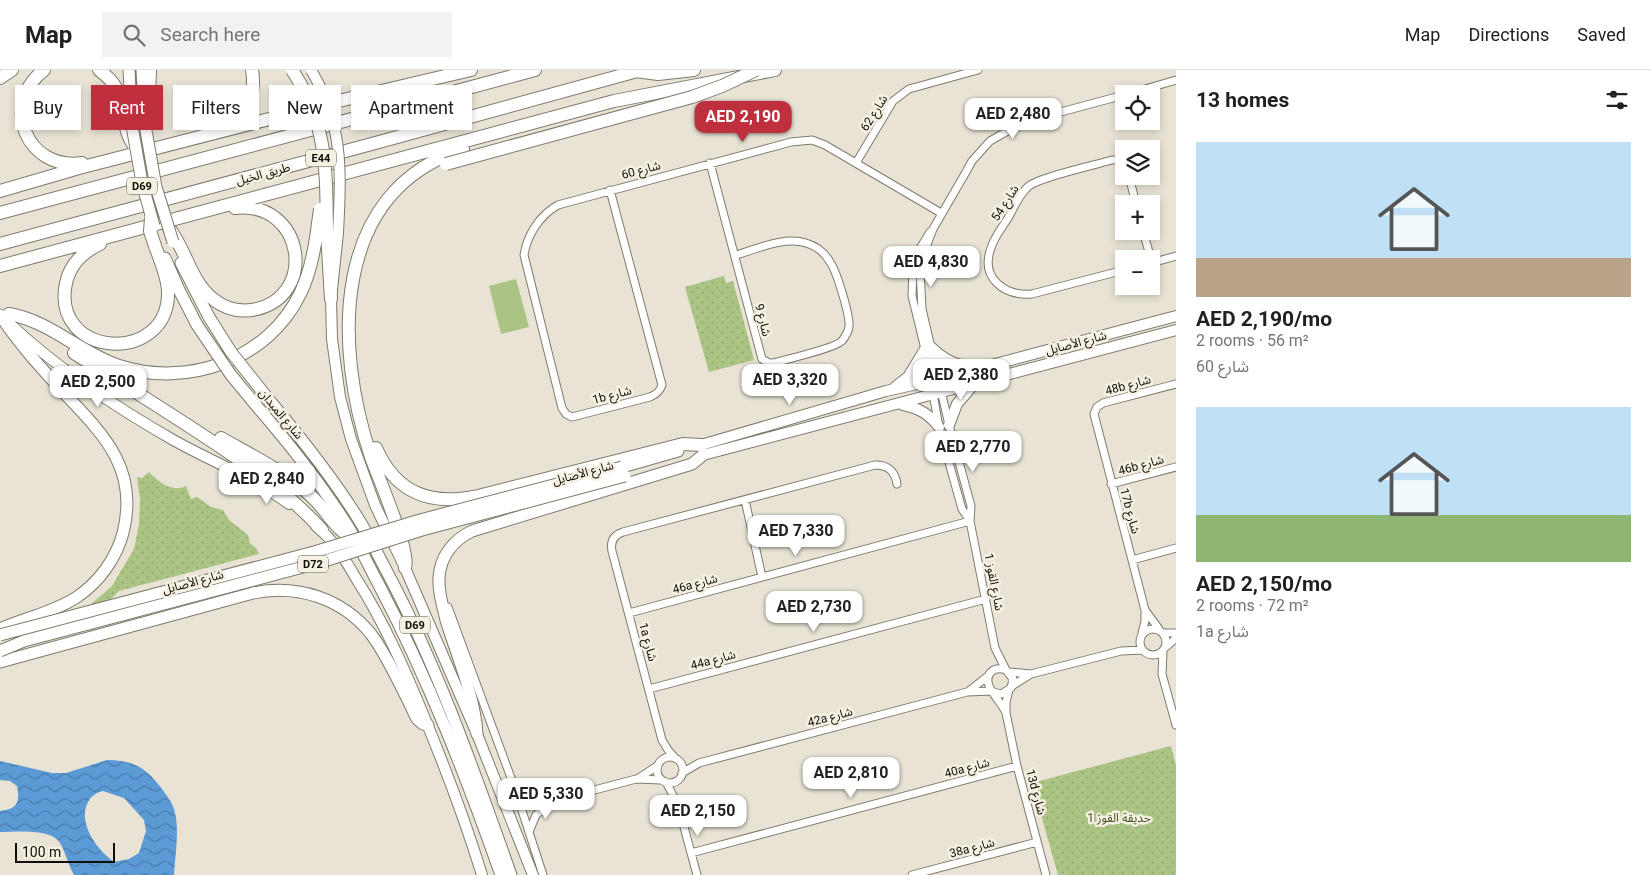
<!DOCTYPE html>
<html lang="en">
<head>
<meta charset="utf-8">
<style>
	:root { --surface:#fff; --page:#f2f2f2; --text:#202124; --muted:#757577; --line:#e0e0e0; --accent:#bf2f3d }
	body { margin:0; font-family:Roboto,"Noto Sans Arabic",sans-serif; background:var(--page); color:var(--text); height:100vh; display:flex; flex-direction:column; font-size:19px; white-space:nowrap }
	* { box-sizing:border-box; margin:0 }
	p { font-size:16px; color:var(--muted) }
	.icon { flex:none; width:28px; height:28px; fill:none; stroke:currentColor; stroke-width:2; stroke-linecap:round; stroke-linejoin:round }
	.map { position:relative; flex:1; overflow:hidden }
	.drawer { display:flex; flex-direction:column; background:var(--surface); width:475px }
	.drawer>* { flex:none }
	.hud { position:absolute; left:15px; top:15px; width:475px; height:45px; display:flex; gap:10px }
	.tools { position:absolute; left:1115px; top:15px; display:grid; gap:10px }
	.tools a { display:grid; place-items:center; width:45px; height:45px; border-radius:0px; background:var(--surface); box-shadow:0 2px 8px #0003; font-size:25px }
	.scale { position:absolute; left:15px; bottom:12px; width:100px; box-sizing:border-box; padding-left:5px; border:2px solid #0f0d08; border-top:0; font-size:14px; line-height:18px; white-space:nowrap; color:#0f0d08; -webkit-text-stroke:4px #f5f0e2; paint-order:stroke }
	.price { position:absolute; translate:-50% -42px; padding:0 11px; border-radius:10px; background:#fff; color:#222; font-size:16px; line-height:32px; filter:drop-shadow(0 1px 2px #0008) }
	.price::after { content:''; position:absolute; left:50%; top:30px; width:15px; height:11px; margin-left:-8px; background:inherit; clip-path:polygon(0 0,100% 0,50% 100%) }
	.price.current { background:var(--accent); color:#fff }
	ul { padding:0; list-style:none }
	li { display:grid; align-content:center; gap:10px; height:265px; padding:0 20px }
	li span { display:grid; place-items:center; height:155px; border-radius:0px; color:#555 }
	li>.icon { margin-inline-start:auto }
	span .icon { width:90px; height:90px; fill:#fffc; stroke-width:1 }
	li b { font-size:21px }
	h2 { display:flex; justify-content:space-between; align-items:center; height:60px; padding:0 20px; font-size:21px }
	.chip { padding:0 18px; border-radius:0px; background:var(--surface); box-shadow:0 2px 8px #0003; font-size:18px; line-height:45px }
	.chip.current { background:var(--accent); color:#fff }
	header { display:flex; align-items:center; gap:30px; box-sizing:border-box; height:70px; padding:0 25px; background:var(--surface); border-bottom:1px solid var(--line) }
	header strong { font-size:24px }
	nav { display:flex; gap:28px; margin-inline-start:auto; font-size:18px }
	.search { width:350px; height:45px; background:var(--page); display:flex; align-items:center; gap:12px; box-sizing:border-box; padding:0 18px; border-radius:0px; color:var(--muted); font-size:19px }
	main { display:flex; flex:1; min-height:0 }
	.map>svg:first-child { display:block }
	.grass { fill:#abc483 }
	.park { fill:url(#park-dots) }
	.water { fill:url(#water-waves); fill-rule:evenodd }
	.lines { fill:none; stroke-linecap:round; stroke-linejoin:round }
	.street-casing { stroke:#7f7a6d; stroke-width:9 }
	.secondary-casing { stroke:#7f7a6d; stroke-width:12 }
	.primary-casing { stroke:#7f7a6d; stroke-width:13 }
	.highway-casing { stroke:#7f7a6d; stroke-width:14 }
	.street { stroke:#fff; stroke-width:7 }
	.secondary { stroke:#fff; stroke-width:10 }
	.primary { stroke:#fff; stroke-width:11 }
	.highway { stroke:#fff; stroke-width:12 }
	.secondary-bridge-casing { stroke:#7f7a6d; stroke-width:12; stroke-linecap:butt }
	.primary-bridge-casing { stroke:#7f7a6d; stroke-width:13; stroke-linecap:butt }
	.highway-bridge-casing { stroke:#7f7a6d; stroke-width:14; stroke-linecap:butt }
	.secondary-bridge { stroke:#fff; stroke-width:10 }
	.primary-bridge { stroke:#fff; stroke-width:11 }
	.highway-bridge { stroke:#fff; stroke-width:12 }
	.labels { text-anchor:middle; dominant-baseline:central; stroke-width:5; stroke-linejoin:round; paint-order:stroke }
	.shield { fill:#f5f0e2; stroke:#545149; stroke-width:1 }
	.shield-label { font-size:11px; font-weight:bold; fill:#0f0d08 }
	.street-label { font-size:12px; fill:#0f0d08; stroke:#f5f0e2 }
	.park-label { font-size:12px; fill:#41541d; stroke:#f5f0e2 }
</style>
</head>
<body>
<header>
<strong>Map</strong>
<div class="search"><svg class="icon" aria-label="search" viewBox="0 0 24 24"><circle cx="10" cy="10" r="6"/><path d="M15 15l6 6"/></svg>Search here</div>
<nav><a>Map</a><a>Directions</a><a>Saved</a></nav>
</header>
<main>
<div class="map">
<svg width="1176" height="805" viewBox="0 0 1176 805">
	<defs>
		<pattern id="park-dots" width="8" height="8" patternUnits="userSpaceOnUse" patternTransform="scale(1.25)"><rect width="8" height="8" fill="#abc483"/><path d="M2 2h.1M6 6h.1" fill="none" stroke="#92a770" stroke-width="1.8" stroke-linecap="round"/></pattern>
		<pattern id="water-waves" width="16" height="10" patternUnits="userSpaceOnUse" patternTransform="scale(1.25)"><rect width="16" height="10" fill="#5c9ad6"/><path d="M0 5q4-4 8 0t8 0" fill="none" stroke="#4a7cac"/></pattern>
	</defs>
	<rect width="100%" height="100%" fill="#e8e3d5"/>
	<path class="grass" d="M516 209 529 257 501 264 489 216Z"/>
	<path class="park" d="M724 206 726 213 733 211 754 290 709 302 685 217Z
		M149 402C158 412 173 423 186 416L191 429 197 427 211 437 223 440 229 450 248 465 250 473 256 478 259 484 119 521 109 531 90 535 112 516 134 479 139 454 140 429 137 407 142 408Z
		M1171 676 1176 695V805H1058L1032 713Z"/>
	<path class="water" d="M107 690C133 690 147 698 162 719 166 725 172 732 174 739 180 757 175 786 174 805H74C68 795 66 783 60 773 51 758 15 762 0 762V741C18 739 20 732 17 716L10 711 0 710V691L52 703H66ZM103 721 124 728 144 750 146 761 139 783 129 789 114 792C97 780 77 753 88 732 92 725 96 723 103 721Z"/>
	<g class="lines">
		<defs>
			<path id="street" d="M1128 24 1176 10
				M710 93 762 289 769 293H773C787 289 833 279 842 271 845 267 848 262 849 257 850 245 837 202 830 192 825 183 816 176 806 173 785 166 757 179 736 185
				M856 93 893 31 909 19 978 0
				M1124 93 1117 90H1112C1095 95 1040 107 1029 116 1019 124 1014 138 1008 148 1002 158 994 167 991 178 980 208 1004 226 1032 224L1124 200
				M1129 106 1136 134
				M610 120 662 315C660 321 657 324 650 327L572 347 566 344 562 338 524 185C527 165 540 145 558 135L791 72 812 70 825 75 941 143
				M1143 161 1151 189
				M930 162 916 185 913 198 912 226 925 279 939 357 962 439 970 451
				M1151 193 1176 186
				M1111 414 1176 397
				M745 430 762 507
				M1132 490 1176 478
				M448 537 514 716 543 805
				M1145 540 1159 559
				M629 543 970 451
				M1140 572a13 13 0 1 1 26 0a13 13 0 1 1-26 0Z
				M1142 563 1145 551V540L1094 344 1097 337 1103 333 1176 314
				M1163 563H1176
				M1166 577 1176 568
				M1163 581 1162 604 1176 655
				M1006 600 995 578 970 451 971 436 949 355 922 239 920 200 925 180 933 159 966 102 972 91 990 71 1013 58 1031 50 1124 25
				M1009 602 1031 604
				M1012 616 1031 604 1121 581 1143 580
				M649 619 986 529
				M1009 620 1006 632V643L1017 696 1046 805
				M969 621 988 606
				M993 622 1001 624 1011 618 1013 609 1006 600C1000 598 995 598 991 602 980 613 1000 630 1005 641
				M657 700a13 13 0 1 1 26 0a13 13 0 1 1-26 0Z
				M676 689 668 680 662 670 612 481C610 471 614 465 623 462L875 395C888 395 895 401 897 414
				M682 703 699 693 967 622 992 621
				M639 708 657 696
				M666 712 678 735 697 805
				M514 716 528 728 534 731H553L636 709 661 710
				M529 762 536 745 552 732
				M691 783 1017 696
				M912 805 1037 772"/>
			<path id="secondary" d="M338 163 331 229 332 269 340 327 351 369 375 435 405 498 477 664 533 805
				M10 254C59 300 117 338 175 371 213 392 254 408 289 434
				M931 277C944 290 956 295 973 298
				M895 317 908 307 925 279
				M903 335C919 338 929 344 939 357
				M949 355 957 334 974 314
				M701 375 886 321 939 309 1176 246
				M703 385 1176 260
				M316 456C334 470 346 491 357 510 384 552 404 598 423 644 445 697 465 750 482 805"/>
			<path id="primary" d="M129 0 132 56
				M142 0 144 38
				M165 188 179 220 197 255
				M181 193 209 247
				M0 245C19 274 42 299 65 324 105 366 139 400 123 463 116 489 99 512 77 527 54 542 25 548 0 559
				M270 331C302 369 333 408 359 450 369 466 377 483 386 500 438 597 474 701 511 805
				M260 340C291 376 321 414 347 455 359 474 368 495 379 515 428 608 466 706 501 805
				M622 397 678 381
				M0 592 253 523C297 514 342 528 371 564 387 585 405 624 417 649L423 654 428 655
				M477 664C475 627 457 586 446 550 443 536 438 523 439 508 440 487 453 470 472 461L692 394 703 385"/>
			<path id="highway" d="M44 0C0 34 26 101 82 93
				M99 0C135 26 115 51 135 77
				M636 1 658 4 694 0
				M0 8 12 0
				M145 44 149 31 150 0
				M220 58C243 48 257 26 252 0
				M0 121 79 98 343 30 471 0
				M0 143 535 0
				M169 158C186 180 191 212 213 229 224 238 238 242 252 240 319 229 305 130 235 138
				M327 163 331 229
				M0 174 379 72 641 0
				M100 174C83 182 70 194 66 213 50 289 171 296 168 220 167 205 160 190 155 176
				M0 196 614 31 775 0
				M9 244C50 251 80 283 119 296 187 318 268 290 300 224 310 204 314 183 317 161
				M74 283C124 315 175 346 225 380 260 404 293 428 322 460
				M221 368C254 387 291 404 318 433 329 445 338 462 354 468
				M376 378C396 424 431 436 478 426L683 374 701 375
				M405 498C411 482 378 407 371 387 334 277 330 122 463 79"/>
		</defs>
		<use href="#street" class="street-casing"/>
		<use href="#secondary" class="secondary-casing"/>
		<use href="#primary" class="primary-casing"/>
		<use href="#highway" class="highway-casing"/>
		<use href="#street" class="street"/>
		<use href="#secondary" class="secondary"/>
		<use href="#primary" class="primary"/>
		<use href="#highway" class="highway"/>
		<defs>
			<path id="secondary-bridge" d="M311 0C344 55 341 102 338 163"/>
			<path id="primary-bridge" d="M145 55 156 117 173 172
				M132 56 142 113 154 156
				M209 247 231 282 270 331
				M197 255 231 305 260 340
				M0 565 314 482 420 450 622 397
				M0 581 24 571 318 493 422 460 625 406"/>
			<path id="highway-bridge" d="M292 0C328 55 326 100 327 163
				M446 94 692 27 722 16 756 0
				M151 148 150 161 155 176
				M317 161 320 139"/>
		</defs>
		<use href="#secondary-bridge" class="secondary-bridge-casing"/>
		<use href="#primary-bridge" class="primary-bridge-casing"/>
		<use href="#highway-bridge" class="highway-bridge-casing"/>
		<use href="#secondary-bridge" class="secondary-bridge"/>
		<use href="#primary-bridge" class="primary-bridge"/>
		<use href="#highway-bridge" class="highway-bridge"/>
	</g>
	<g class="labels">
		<g class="shield">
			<rect x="306" y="79.5" width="30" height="17" rx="4"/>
			<rect x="127" y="107.5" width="30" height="17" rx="4"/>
			<rect x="298" y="485.5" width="30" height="17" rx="4"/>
			<rect x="400" y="546.5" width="30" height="17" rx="4"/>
		</g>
		<g class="shield-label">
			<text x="321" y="88">E44</text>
			<text x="142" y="116">D69</text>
			<text x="313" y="494">D72</text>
			<text x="415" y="555">D69</text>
		</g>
		<g class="street-label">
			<text transform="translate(874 43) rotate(-58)">شارع 62</text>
			<text transform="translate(641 100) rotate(-15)">شارع 60</text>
			<text transform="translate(263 104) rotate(-15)">طريق الخيل</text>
			<text transform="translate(1005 133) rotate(-57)">شارع 54</text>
			<text transform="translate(763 250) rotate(76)">شارع 9</text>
			<text transform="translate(1076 273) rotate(-15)">شارع الأصايل</text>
			<text transform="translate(1128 315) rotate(-15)">48b شارع</text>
			<text transform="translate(612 325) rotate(-15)">1b شارع</text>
			<text transform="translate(281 344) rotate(50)">شارع الميدان</text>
			<text transform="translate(1141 395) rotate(-15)">46b شارع</text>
			<text transform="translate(583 403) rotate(-15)">شارع الأصايل</text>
			<text transform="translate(1130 441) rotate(75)">17b شارع</text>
			<text transform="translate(193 512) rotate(-15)">شارع الأصايل</text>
			<text transform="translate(994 512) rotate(79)">شارع القوز 1</text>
			<text transform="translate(695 514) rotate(-15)">46a شارع</text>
			<text transform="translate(648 572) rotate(75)">1a شارع</text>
			<text transform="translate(713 590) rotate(-15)">44a شارع</text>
			<text transform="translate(830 647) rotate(-15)">42a شارع</text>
			<text transform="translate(967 698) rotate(-15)">40a شارع</text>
			<text transform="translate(1036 722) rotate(75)">13d شارع</text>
			<text transform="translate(972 778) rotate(-15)">38a شارع</text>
		</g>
		<g class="park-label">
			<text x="1119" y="748">حديقة القوز 1</text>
		</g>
	</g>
</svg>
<div class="tools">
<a><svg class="icon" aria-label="locate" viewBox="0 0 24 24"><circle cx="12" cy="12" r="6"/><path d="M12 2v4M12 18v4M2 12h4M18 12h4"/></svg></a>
<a><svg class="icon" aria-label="layers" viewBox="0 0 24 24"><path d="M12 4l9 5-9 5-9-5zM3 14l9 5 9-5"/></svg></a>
<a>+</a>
<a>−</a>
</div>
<div class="scale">100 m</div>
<b class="price" style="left:1013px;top:70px">AED 2,480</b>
<b class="price current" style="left:743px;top:73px">AED 2,190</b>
<b class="price" style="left:931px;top:218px">AED 4,830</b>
<b class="price" style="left:961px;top:331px">AED 2,380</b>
<b class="price" style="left:790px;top:336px">AED 3,320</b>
<b class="price" style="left:98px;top:338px">AED 2,500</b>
<b class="price" style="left:973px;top:403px">AED 2,770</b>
<b class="price" style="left:267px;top:435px">AED 2,840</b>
<b class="price" style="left:796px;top:487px">AED 7,330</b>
<b class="price" style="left:814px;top:563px">AED 2,730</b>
<b class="price" style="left:851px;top:729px">AED 2,810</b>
<b class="price" style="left:546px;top:750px">AED 5,330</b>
<b class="price" style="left:698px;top:767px">AED 2,150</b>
<div class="hud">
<a class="chip">Buy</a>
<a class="chip current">Rent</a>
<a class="chip">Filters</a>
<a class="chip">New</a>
<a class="chip">Apartment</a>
</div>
</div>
<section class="drawer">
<h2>13 homes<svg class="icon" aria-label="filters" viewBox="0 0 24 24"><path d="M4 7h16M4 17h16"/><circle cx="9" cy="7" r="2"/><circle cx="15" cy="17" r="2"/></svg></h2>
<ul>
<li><span style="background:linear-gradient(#bfe0f5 75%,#b9a48a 0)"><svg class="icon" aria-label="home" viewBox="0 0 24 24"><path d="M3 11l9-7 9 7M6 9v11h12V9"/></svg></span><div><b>AED 2,190/mo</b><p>2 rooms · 56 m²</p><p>شارع 60</p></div></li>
<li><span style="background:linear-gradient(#bfe0f5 70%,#8fb573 0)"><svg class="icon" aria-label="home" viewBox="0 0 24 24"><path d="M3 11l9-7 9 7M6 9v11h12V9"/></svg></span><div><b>AED 2,150/mo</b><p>2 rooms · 72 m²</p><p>1a شارع</p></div></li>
</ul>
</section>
</main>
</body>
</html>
